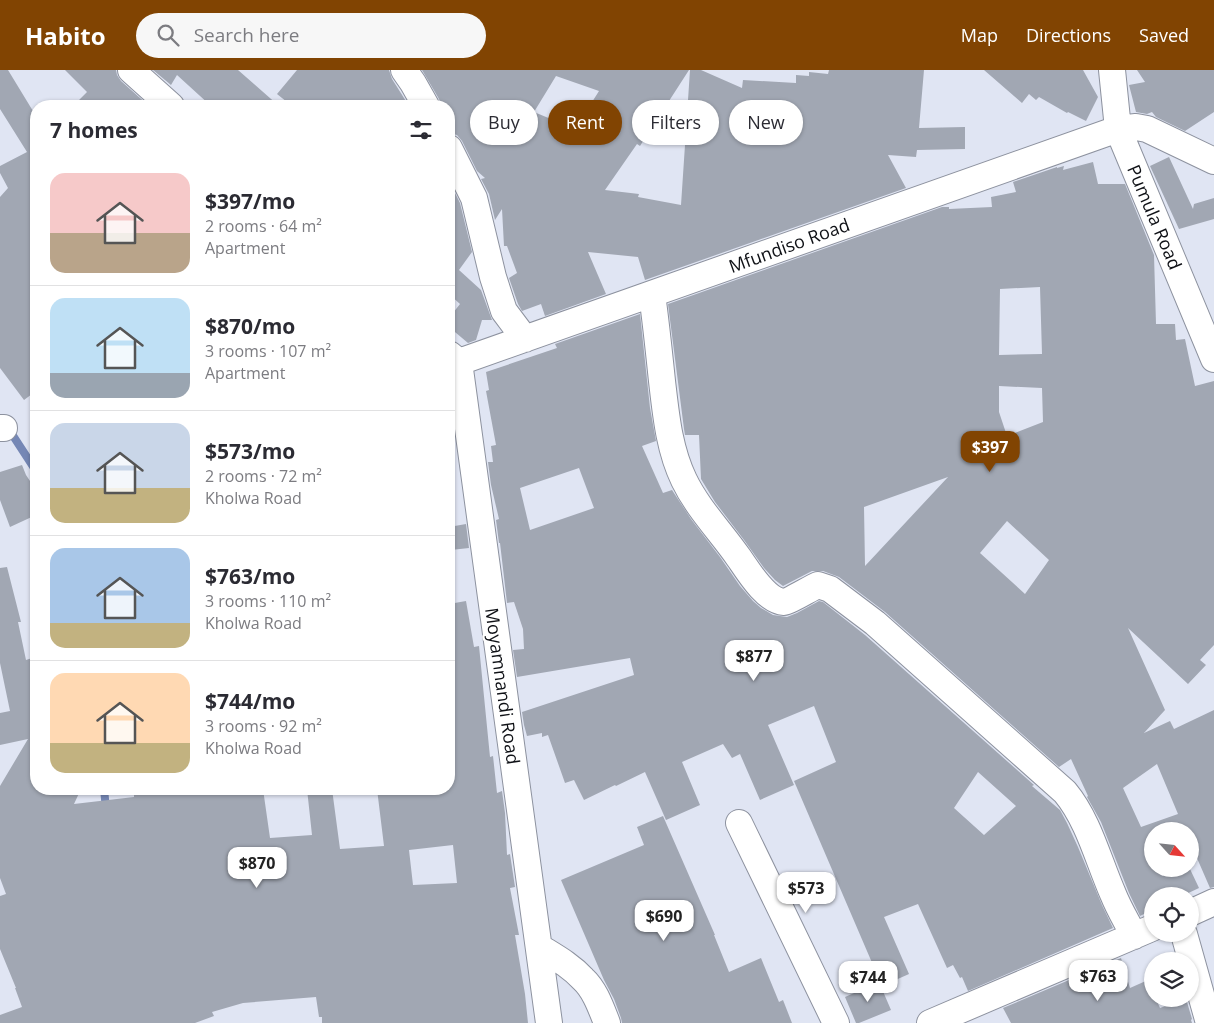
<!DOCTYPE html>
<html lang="en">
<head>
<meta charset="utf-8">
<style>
	:root { --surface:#fff; --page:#f7f7f7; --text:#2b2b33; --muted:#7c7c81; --line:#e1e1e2; --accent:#814402 }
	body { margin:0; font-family:"Open Sans",sans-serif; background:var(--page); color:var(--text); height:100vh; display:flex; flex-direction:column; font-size:19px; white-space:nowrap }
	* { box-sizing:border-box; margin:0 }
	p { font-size:16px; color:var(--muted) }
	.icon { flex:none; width:28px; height:28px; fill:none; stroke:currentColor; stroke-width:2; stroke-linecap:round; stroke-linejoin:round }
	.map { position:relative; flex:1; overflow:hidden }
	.panel { position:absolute; left:30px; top:30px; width:425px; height:695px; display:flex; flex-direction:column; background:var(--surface); border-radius:20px; box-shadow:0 1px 4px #0004 }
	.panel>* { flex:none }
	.hud { position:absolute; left:470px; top:30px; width:475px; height:45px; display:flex; gap:10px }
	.needle { width:32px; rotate:117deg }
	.buttons { position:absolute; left:1144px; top:752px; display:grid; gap:10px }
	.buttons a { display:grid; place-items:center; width:55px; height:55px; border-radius:50%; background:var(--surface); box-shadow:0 1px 4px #0004; font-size:25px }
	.price { position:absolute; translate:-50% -42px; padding:0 11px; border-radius:10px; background:#fff; color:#222; font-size:16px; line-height:32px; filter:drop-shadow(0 1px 2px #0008) }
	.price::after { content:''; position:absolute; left:50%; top:30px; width:15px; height:11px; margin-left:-8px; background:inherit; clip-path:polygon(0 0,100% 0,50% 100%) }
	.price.active { background:var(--accent); color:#fff }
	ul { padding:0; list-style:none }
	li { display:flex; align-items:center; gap:15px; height:125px; padding:0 20px }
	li+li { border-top:1px solid var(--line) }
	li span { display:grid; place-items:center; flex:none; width:140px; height:100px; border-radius:15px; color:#555 }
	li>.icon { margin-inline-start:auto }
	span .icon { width:60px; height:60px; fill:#fffc; stroke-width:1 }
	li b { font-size:21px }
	h2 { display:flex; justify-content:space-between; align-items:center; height:60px; padding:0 20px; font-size:21px }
	.chip { padding:0 18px; border-radius:22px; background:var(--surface); box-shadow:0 1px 4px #0004; font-size:18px; line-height:45px }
	.chip.active { background:var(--accent); color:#fff }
	header { display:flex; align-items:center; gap:30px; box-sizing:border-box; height:70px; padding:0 25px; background:var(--accent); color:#fff }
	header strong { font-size:24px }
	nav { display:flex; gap:28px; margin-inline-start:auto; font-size:18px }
	.search { width:350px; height:45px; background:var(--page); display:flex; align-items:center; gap:12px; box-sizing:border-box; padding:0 18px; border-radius:28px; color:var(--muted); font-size:19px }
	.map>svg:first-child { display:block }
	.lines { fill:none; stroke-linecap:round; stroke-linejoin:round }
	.stream { stroke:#7587b5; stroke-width:8 }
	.building { fill:#a1a7b3; fill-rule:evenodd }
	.minor-casing { stroke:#8d929f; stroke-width:28 }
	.minor { stroke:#fff; stroke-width:26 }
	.labels { text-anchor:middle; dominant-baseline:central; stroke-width:4.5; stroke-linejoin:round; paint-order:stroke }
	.street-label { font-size:18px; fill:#0f1116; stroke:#fff }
</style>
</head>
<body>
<header>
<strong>Habito</strong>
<div class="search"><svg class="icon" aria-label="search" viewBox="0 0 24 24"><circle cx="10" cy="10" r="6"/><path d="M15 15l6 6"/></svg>Search here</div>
<nav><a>Map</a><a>Directions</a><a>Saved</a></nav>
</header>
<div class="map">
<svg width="1214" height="953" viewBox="0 0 1214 953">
	<rect width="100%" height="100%" fill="#e0e5f3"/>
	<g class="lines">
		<path class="stream" d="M8 358 36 401
			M104 719 106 739"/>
	</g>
	<path class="building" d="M0 0H8L36 46V321L24 330 0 298V127L8 118 0 103V96L27 82 0 39Z
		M65 0H116L117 5 121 11 149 36H73L87 22Z
		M153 0H238L279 36H211L177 5 171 15Z
		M297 0H389L392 9 409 36H292L277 24Z
		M422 0H689L640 76 637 74 605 120 639 124 638 127 681 135 690 0H701L742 18 743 10 796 13V5L809 6V2L828 4 829 0H924L919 58 965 57V79L917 80 916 87 888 85 906 118 645 210 638 187 588 182 606 224 545 246 541 234 522 241 518 234 509 208 517 203 507 176H504L502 139 495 150 489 124 481 109 485 108 477 101 462 71 457 65 449 63V36H441L439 29ZM556 6 599 21 575 59 534 42Z
		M984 0H1083L1098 27 1086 51 1068 42 1067 43 1039 27 1036 30 1029 24 1022 33Z
		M1137 0H1214V42L1185 61 1156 47 1152 42 1147 44 1136 42 1129 15 1145 12Z
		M1169 87 1193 139 1194 134 1214 128V149L1179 159 1150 96Z
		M1093 92 1098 114H1125L1154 185 1156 254H1175L1176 270 1185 269 1195 316 1214 311V575L1200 590 1206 595 1188 614 1128 558 1165 640 1144 663 1170 651 1174 659 1214 640V817L1210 818 1190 772V761H1152V799H1159L1162 806 1178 799H1190L1199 818 1182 826H1152V840L1140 846 1129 823 1101 752 1087 727 1088 726 1071 689 1059 697 885 542 839 507 823 501H812L783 516 775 510 764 498 744 470 715 432 701 409 699 365H685L684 359 668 234 942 137H949V139L992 137 991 127 1016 122 1013 112 1057 97V98L1064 96 1063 100ZM1040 217 1042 284 999 285 1000 219ZM999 316 1042 318 1043 352 1007 366 999 342ZM948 407 865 496 864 437ZM1007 451 1049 490 1025 524 980 483ZM1157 694 1178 744 1141 757 1123 718Z
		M449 111 460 133 472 182 459 200 481 220 492 250H482L476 270 468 273 449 257V248L460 234 449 224Z
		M640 244 650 338 656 371 642 376 663 423 672 420 691 449 720 487 740 516 753 531 761 538 773 545 787 547 797 543 819 531 823 532 865 565 1034 715 1032 716 1060 740 1067 753 1078 777 1102 835 1113 858 968 921 962 907 960 908 953 895 947 898 918 834 884 847 909 904 882 916 794 711 836 692 814 636 768 655 794 715 760 730 740 684 732 688 723 674 682 692 700 735 666 750 645 702 616 716 615 715 584 730 574 710 565 713 548 665 542 667V663L527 666 524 655 522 642 634 605 630 588 517 607 513 580 524 579 523 559 514 532 507 533 500 473H499L496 450 499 449 491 415 488 392H493L491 376 496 375 486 321 489 320 486 302 557 278 555 274ZM579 398 594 438 530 460 520 418ZM978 702 1016 736 984 765 954 738Z
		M22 395 26 405 36 420V445L10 457 0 430V402Z
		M466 454 469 478 451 480 449 468V457Z
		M7 497 21 552H18L26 590 32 588 36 636V719H81L74 734 134 727V724L166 719H263L270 768 312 765 307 719H332L340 779 384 776 377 719H449V534L466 531 474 577 479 576 490 687 493 686 497 723 502 721 505 743 507 785 510 784 515 817 510 818 519 865H515L525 924 528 953H322V947H319L316 927 243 933 212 942 214 946 195 953H0V945L22 937 15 918H16L0 879V826L6 824 0 808V716L28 669 0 675V643L10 641 0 593V498ZM453 775 457 813 413 815 409 780Z
		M663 746 715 865H714L729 902 761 888 779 932 783 930 792 953H622L621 948 614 929 604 910 561 810 644 775 637 757Z
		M1121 888 1130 918 1148 910 1152 921V929H1156L1160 938 1182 930 1183 933 1187 932 1192 949 1191 950 1192 953H1011L1003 938Z
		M879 912 891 940 859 953H856L845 927Z"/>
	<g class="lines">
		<defs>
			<path id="minor" d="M131 0 171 36
				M404 0 413 13 426 36
				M1112 0 1118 59 1214 289
				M449 78 474 128 493 207 504 241 525 269
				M652 224C656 253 659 282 662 311 666 345 669 379 684 410 698 439 721 462 739 488 748 501 766 531 784 532 788 532 811 518 818 515L830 519 875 553 1065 722C1089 751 1098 790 1113 824 1119 839 1127 852 1134 866
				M449 284 459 292 549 953
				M459 292 1118 59 1136 57 1147 59 1214 91
				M0 358H4
				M739 753 836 953
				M1190 843 1214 832
				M1184 864 1209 953
				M539 877C555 887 570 895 583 909 595 920 601 938 607 953
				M930 953 1152 858"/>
		</defs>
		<use href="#minor" class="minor-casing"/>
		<use href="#minor" class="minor"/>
	</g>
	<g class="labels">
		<g class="street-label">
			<text transform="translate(1155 147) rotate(67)">Pumula Road</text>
			<text transform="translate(789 175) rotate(-20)">Mfundiso Road</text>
			<text transform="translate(503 616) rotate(82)">Moyamnandi Road</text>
		</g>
	</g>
</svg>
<div class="buttons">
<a><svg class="needle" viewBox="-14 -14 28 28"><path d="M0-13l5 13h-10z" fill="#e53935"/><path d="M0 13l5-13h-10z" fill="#7c7c81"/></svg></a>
<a><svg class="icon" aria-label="locate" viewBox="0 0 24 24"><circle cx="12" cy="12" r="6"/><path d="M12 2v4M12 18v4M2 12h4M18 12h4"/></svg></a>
<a><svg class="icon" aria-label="layers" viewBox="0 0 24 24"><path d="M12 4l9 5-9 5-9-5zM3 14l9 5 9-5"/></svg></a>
</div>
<b class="price active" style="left:990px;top:403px">$397</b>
<b class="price" style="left:754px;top:612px">$877</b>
<b class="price" style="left:257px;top:819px">$870</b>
<b class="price" style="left:806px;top:844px">$573</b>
<b class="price" style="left:664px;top:872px">$690</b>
<b class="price" style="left:1098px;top:932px">$763</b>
<b class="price" style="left:868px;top:933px">$744</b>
<div class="hud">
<a class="chip">Buy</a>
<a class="chip active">Rent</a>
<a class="chip">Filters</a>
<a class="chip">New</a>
</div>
<section class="panel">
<h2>7 homes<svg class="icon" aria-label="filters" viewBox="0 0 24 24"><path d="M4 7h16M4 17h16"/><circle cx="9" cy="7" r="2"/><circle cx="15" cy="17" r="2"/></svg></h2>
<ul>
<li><span style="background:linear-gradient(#f6c9c9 60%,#b9a48a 0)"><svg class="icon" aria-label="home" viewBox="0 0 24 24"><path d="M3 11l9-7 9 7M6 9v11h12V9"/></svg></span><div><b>$397/mo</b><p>2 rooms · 64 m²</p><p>Apartment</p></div></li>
<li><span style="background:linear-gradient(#bfe0f5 75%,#9aa5b1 0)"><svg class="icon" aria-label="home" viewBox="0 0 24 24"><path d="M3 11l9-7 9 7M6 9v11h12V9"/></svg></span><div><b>$870/mo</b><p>3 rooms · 107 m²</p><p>Apartment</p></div></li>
<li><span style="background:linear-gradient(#c9d6e8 65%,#c2b280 0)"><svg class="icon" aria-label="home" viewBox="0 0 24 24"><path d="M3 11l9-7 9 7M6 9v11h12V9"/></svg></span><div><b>$573/mo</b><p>2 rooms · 72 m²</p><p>Kholwa Road</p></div></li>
<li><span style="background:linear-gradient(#a9c7e8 75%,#c2b280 0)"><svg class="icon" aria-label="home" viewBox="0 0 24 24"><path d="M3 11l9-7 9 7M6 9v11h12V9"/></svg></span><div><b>$763/mo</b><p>3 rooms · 110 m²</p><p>Kholwa Road</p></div></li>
<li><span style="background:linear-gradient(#ffd9b3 70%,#c2b280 0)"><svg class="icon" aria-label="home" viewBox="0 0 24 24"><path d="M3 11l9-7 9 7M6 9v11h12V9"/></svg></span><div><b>$744/mo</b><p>3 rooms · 92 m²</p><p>Kholwa Road</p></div></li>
</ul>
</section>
</div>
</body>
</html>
